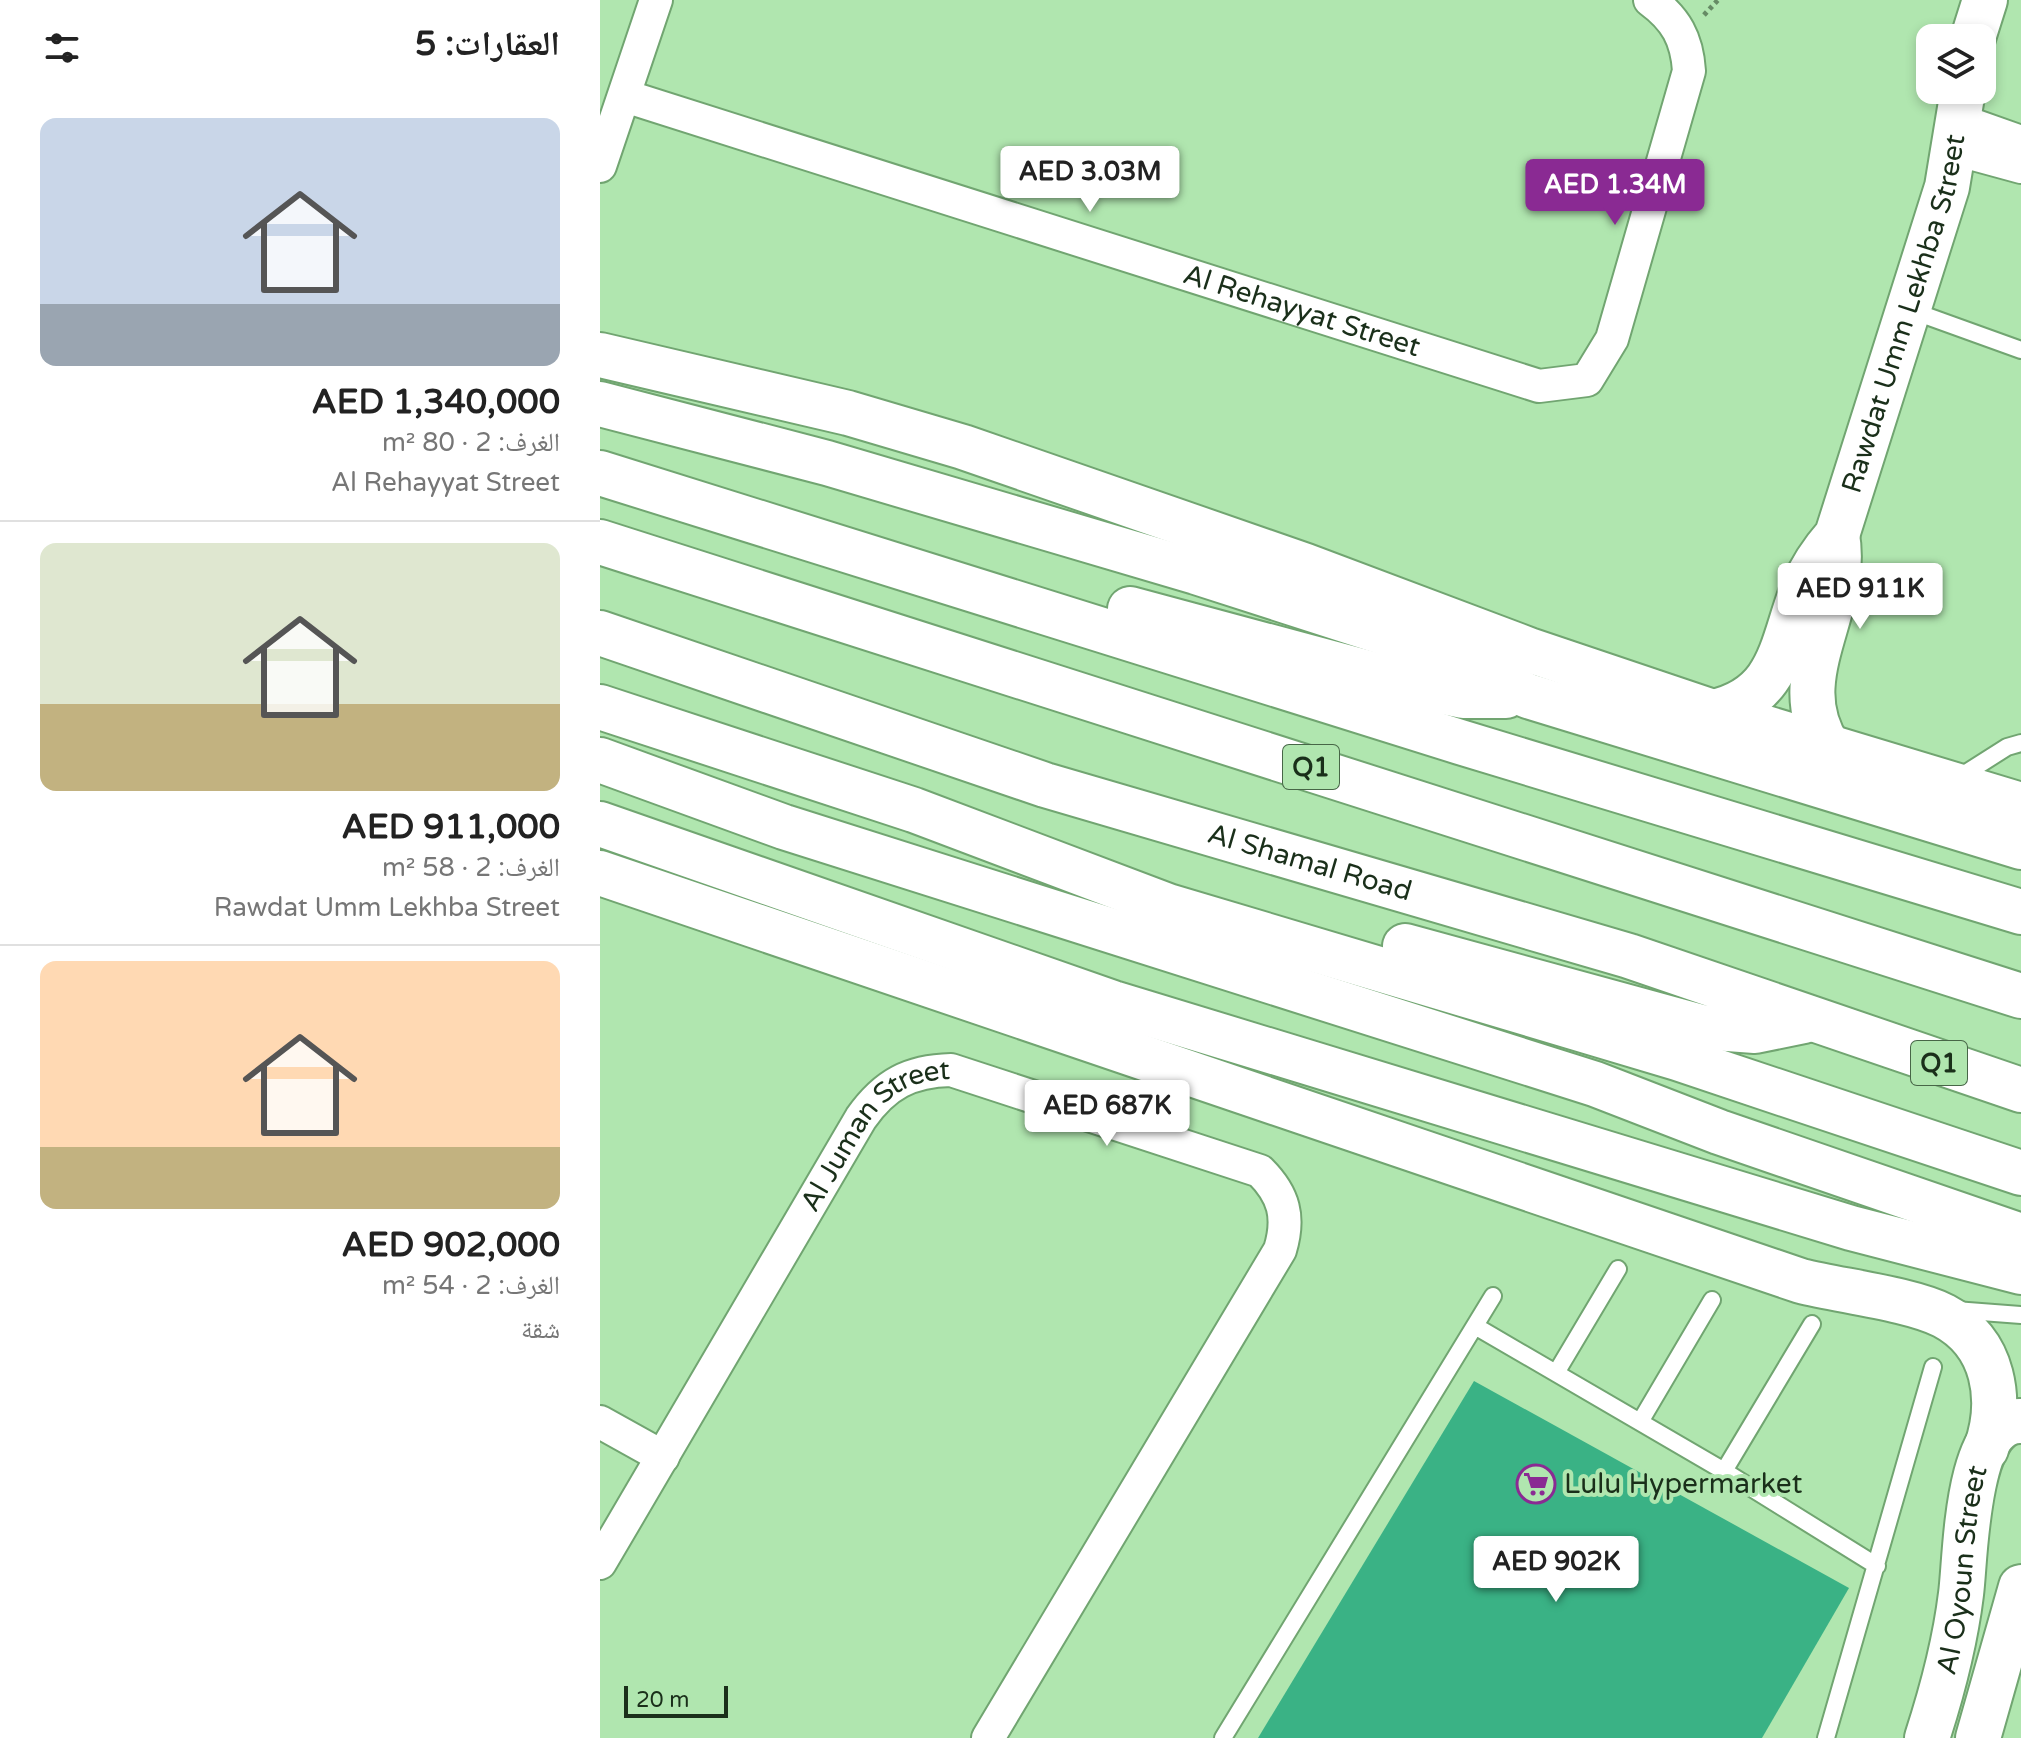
<!DOCTYPE html>
<html lang="ar">
<head>
<meta charset="utf-8">
<style>
	:root { --surface:#fff; --page:#f2f2f2; --text:#222; --muted:#767676; --line:#e0e0e0; --accent:#8a2a93 }
	body { margin:0; font-family:"Varela Round","Noto Naskh Arabic",sans-serif; background:var(--page); color:var(--text); direction:rtl; height:100vh; display:flex; flex-direction:column; font-size:30px; white-space:nowrap }
	* { box-sizing:border-box; margin:0 }
	p { font-size:26px; color:var(--muted) }
	.icon { flex:none; width:44px; height:44px; fill:none; stroke:currentColor; stroke-width:2; stroke-linecap:round; stroke-linejoin:round }
	.map { position:relative; flex:1; overflow:hidden; direction:ltr }
	.details { display:flex; flex-direction:column; background:var(--surface); width:600px }
	.details>* { flex:none }
	.fabs { position:absolute; left:1316px; top:24px; display:grid; gap:16px }
	.fabs a { display:grid; place-items:center; width:80px; height:80px; border-radius:16px; background:var(--surface); box-shadow:0 4px 12px #0003; font-size:40px }
	.scale { position:absolute; left:24px; bottom:20px; width:104px; box-sizing:border-box; padding-left:8px; border:4px solid #1a2f1a; border-top:0; font-size:22px; line-height:28px; white-space:nowrap; color:#1a2f1a; -webkit-text-stroke:6px #b0e6af; paint-order:stroke }
	.price { position:absolute; translate:-50% -68px; padding:0 18px; border-radius:8px; background:#fff; color:#222; font-size:26px; line-height:52px; filter:drop-shadow(0 2px 4px #0008) }
	.price::after { content:''; position:absolute; left:50%; top:48px; width:24px; height:18px; margin-left:-12px; background:inherit; clip-path:polygon(0 0,100% 0,50% 100%) }
	.price.active { background:var(--accent); color:#fff }
	ul { padding:0; list-style:none }
	li { display:grid; align-content:center; gap:16px; height:424px; padding:0 40px }
	li+li { border-top:2px solid var(--line) }
	li span { display:grid; place-items:center; height:248px; border-radius:16px; color:#555 }
	li>.icon { margin-inline-start:auto }
	span .icon { width:144px; height:144px; fill:#fffc; stroke-width:1 }
	li b { font-size:34px }
	h2 { display:flex; justify-content:space-between; align-items:center; height:96px; padding:0 40px; font-size:34px }
	main { display:flex; flex:1; min-height:0 }
	.map>svg:first-child { display:block }
	.building { fill:#3ab285 }
	.lines { fill:none; stroke-linecap:round; stroke-linejoin:round }
	.lane-casing { stroke:#71a571; stroke-width:20 }
	.street-casing { stroke:#71a571; stroke-width:36 }
	.secondary-casing { stroke:#71a571; stroke-width:48 }
	.highway-casing { stroke:#71a571; stroke-width:48 }
	.path { stroke:#668b65; stroke-width:5; stroke-dasharray:4 4; stroke-linecap:butt }
	.lane { stroke:#fff; stroke-width:16 }
	.street { stroke:#fff; stroke-width:32 }
	.secondary { stroke:#fff; stroke-width:44 }
	.highway { stroke:#fff; stroke-width:44 }
	.labels { text-anchor:middle; dominant-baseline:central; stroke-width:8; stroke-linejoin:round; paint-order:stroke }
	.shield { fill:#b0e6af; stroke:#476647; stroke-width:2 }
	.shield-label { font-size:26px; font-weight:bold; fill:#1a2f1a }
	.street-label { font-size:28px; fill:#1a2f1a; stroke:#b0e6af }
	.poi-label { font-size:28px; fill:#1a2f1a; stroke:#b0e6af; text-anchor:start }
</style>
</head>
<body>
<main>
<div class="map">
<svg width="1421" height="1738" viewBox="0 0 1421 1738">
	<rect width="100%" height="100%" fill="#b0e6af"/>
	<path class="building" d="M874 1381 1249 1588 1162 1738H658Z"/>
	<g class="lines">
		<defs>
			<path id="lane" d="M1310 310 1421 350
				M1355 780 1407 747 1421 743
				M1355 1310 1421 1315
				M875 1326 1124 1471 1277 1566
				M956 1373 1018 1269
				M1040 1422 1112 1300
				M1124 1471 1212 1324
				M623 1738 893 1296
				M1226 1738 1333 1367"/>
			<g id="street">
				<path id="s1" d="M25 96 939 386 987 380 1012 339 1089 71C1087 39 1076 19 1050 0"/>
				<path d="M1359 120 1421 142"/>
				<path d="M1355 149 1421 167"/>
				<path d="M0 166 56 0"/>
				<path d="M0 1422 63 1457"/>
				<path id="s2" d="M0 1563 261 1118C285 1084 310 1071 351 1070L660 1171C684 1195 690 1217 680 1250L388 1738"/>
			</g>
			<g id="secondary">
				<path d="M1373 38 1385 0"/>
				<path id="s3" d="M1113 712C1182 697 1181 643 1203 588 1211 568 1223 551 1237 535L1347 187 1363 90"/>
				<path d="M1229 748C1182 677 1251 611 1237 535"/>
				<path id="s4" d="M1327 1738C1342 1692 1355 1643 1361 1594 1366 1557 1365 1419 1421 1421"/>
				<path d="M1378 1738 1421 1587"/>
			</g>
			<g id="highway">
				<path d="M0 355 248 413 363 447 706 566 929 650 1113 712 1421 805"/>
				<path d="M0 404 227 463 596 572 798 637 928 696 1421 847"/>
				<path d="M0 473 860 742 1421 912"/>
				<path d="M0 542 1421 996"/>
				<path d="M530 609 824 688 863 696H906"/>
				<path id="s5" d="M0 633 445 785 1029 956 1421 1090"/>
				<path d="M0 707 314 810 568 906 1077 1058 1421 1173"/>
				<path d="M0 760 184 827 995 1084 1119 1132 1421 1236"/>
				<path d="M0 824 513 1003 1251 1228 1421 1272"/>
				<path d="M0 873 1201 1281C1241 1291 1311 1299 1344 1316 1395 1343 1403 1400 1386 1449"/>
				<path d="M805 946 1101 1027 1155 1031 1204 1021"/>
			</g>
		</defs>
		<use href="#lane" class="lane-casing"/>
		<use href="#street" class="street-casing"/>
		<use href="#secondary" class="secondary-casing"/>
		<use href="#highway" class="highway-casing"/>
		<path class="path" d="M1104 15 1118 0"/>
		<use href="#lane" class="lane"/>
		<use href="#street" class="street"/>
		<use href="#secondary" class="secondary"/>
		<use href="#highway" class="highway"/>
	</g>
	<defs>
		<symbol id="supermarket-ring" viewBox="-11 -11 22 22"><circle r="9.5" fill="#b0e6af" stroke="#8a2a93" stroke-width="1.5"/><path d="M-6-5.5h2.5l.6 2H6L4.5 2H-2.5L-4.4-4H-6ZM-1.5 3.2a1.3 1.3 0 1 0 .1 0ZM3 3.2a1.3 1.3 0 1 0 .1 0Z" fill="#8a2a93"/></symbol>
	</defs>
	<g fill-rule="evenodd">
		<use href="#supermarket-ring" x="914" y="1462" width="44" height="44"/>
	</g>
	<g class="labels">
		<g class="shield">
			<rect x="683" y="745" width="56" height="44" rx="6"/>
			<rect x="1311" y="1041" width="56" height="44" rx="6"/>
		</g>
		<g class="shield-label">
			<text x="711" y="767">Q1</text>
			<text x="1339" y="1063">Q1</text>
		</g>
		<g class="street-label">
			<text stroke="none"><textPath href="#s1" startOffset="710">Al Rehayyat Street</textPath></text>
			<text stroke="none"><textPath href="#s3" startOffset="458">Rawdat Umm Lekhba Street</textPath></text>
			<text stroke="none"><textPath href="#s5" startOffset="746">Al Shamal Road</textPath></text>
			<text stroke="none"><textPath href="#s2" startOffset="516">Al Juman Street</textPath></text>
			<text stroke="none"><textPath href="#s4" startOffset="172">Al Oyoun Street</textPath></text>
		</g>
		<g class="poi-label">
			<text x="964" y="1484">Lulu Hypermarket</text>
		</g>
	</g>
</svg>
<div class="fabs">
<a><svg class="icon" aria-label="layers" viewBox="0 0 24 24"><path d="M12 4l9 5-9 5-9-5zM3 14l9 5 9-5"/></svg></a>
</div>
<div class="scale">20 m</div>
<b class="price" style="left:490px;top:214px">AED 3.03M</b>
<b class="price active" style="left:1015px;top:227px">AED 1.34M</b>
<b class="price" style="left:1260px;top:631px">AED 911K</b>
<b class="price" style="left:507px;top:1148px">AED 687K</b>
<b class="price" style="left:956px;top:1604px">AED 902K</b>
</div>
<section class="details">
<h2>العقارات: 5<svg class="icon" aria-label="filters" viewBox="0 0 24 24"><path d="M4 7h16M4 17h16"/><circle cx="9" cy="7" r="2"/><circle cx="15" cy="17" r="2"/></svg></h2>
<ul>
<li><span style="background:linear-gradient(#c9d6e8 75%,#9aa5b1 0)"><svg class="icon" aria-label="home" viewBox="0 0 24 24"><path d="M3 11l9-7 9 7M6 9v11h12V9"/></svg></span><div><b>AED 1,340,000</b><p>الغرف: 2 · 80 m²</p><p>Al Rehayyat Street</p></div></li>
<li><span style="background:linear-gradient(#dfe7d0 65%,#c2b280 0)"><svg class="icon" aria-label="home" viewBox="0 0 24 24"><path d="M3 11l9-7 9 7M6 9v11h12V9"/></svg></span><div><b>AED 911,000</b><p>الغرف: 2 · 58 m²</p><p>Rawdat Umm Lekhba Street</p></div></li>
<li><span style="background:linear-gradient(#ffd9b3 75%,#c2b280 0)"><svg class="icon" aria-label="home" viewBox="0 0 24 24"><path d="M3 11l9-7 9 7M6 9v11h12V9"/></svg></span><div><b>AED 902,000</b><p>الغرف: 2 · 54 m²</p><p>شقة</p></div></li>
</ul>
</section>
</main>
</body>
</html>
